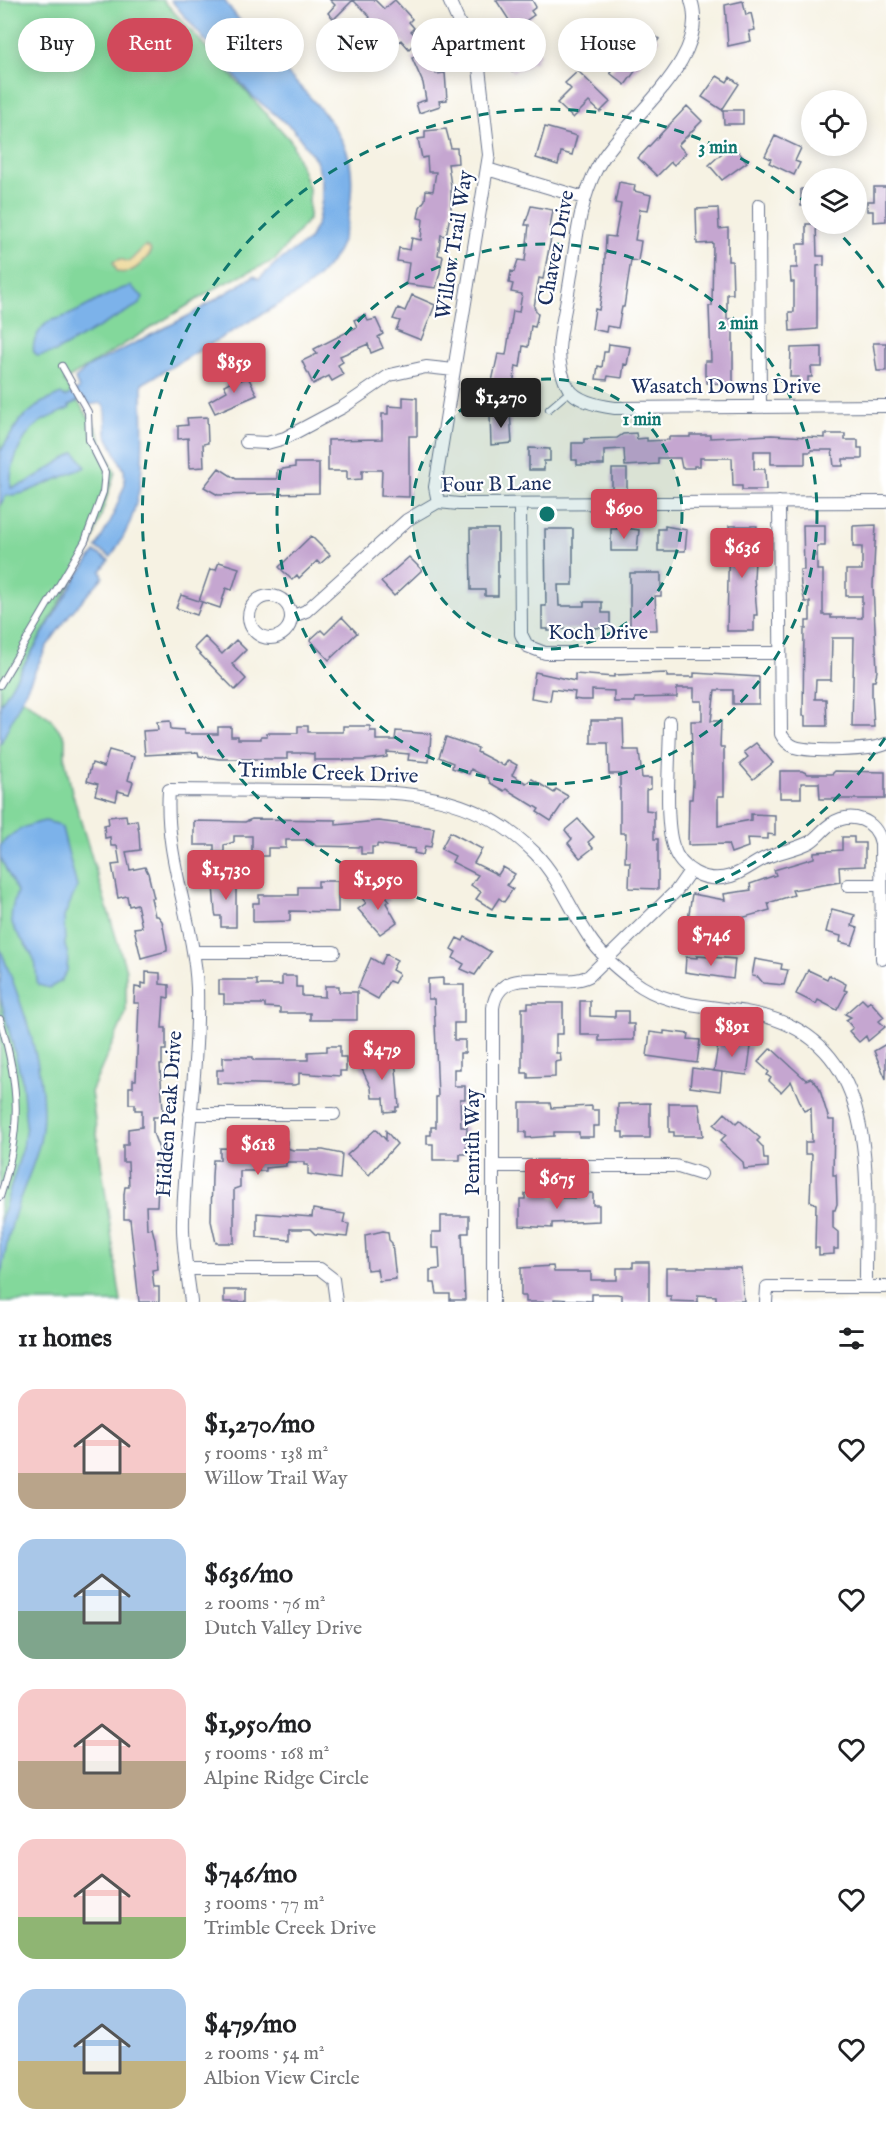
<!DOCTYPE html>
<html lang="en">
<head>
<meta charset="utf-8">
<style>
	:root { --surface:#fff; --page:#f6f6f6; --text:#202124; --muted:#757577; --accent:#d1495b }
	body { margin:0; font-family:"IM FELL English",serif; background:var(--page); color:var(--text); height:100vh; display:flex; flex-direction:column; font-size:22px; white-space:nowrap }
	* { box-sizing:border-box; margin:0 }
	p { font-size:20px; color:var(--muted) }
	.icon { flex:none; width:33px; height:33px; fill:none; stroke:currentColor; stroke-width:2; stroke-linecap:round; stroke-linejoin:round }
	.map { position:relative; height:1302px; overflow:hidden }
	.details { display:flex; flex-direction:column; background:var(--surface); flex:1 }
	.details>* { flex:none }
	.hud { position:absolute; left:18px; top:18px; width:850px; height:54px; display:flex; gap:12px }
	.fabs { position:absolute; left:801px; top:90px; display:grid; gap:12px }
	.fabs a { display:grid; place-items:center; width:66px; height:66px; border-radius:50%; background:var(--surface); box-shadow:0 3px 15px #0003; font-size:30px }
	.price { position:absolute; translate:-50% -51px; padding:0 14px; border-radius:6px; background:var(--accent); color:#fff; font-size:20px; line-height:39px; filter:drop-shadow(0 2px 3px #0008) }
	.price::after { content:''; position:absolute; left:50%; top:36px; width:18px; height:14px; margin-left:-9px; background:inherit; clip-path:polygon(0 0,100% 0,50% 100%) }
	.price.selected { background:#222; color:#fff }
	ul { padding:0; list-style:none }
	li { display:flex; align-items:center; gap:18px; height:150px; padding:0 18px }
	li span { display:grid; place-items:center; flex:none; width:168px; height:120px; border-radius:18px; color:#555 }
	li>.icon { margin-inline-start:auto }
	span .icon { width:72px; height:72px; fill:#fffc; stroke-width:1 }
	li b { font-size:26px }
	h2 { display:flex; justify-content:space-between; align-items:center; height:72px; padding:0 18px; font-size:26px }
	.chip { padding:0 21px; border-radius:27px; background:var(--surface); box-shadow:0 3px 15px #0003; font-size:21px; line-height:54px }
	.chip.selected { background:var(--accent); color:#fff }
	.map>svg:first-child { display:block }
	.green { fill:#83d89b; stroke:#4f847c; stroke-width:1.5 }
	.sand { fill:#eeda9e; stroke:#84847e; stroke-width:1.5 }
	.water { fill:#7cb2ea; stroke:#4c70a4; stroke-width:1.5 }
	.building { fill:#c5a6d0 }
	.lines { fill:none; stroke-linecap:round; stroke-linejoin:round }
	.lane-casing { stroke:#68738d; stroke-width:8 }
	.street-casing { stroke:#68738d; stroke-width:14 }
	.lane { stroke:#fff; stroke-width:6 }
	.street { stroke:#fff; stroke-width:12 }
	.ring { fill:none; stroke:#0f766e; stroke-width:3; stroke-dasharray:10 8 }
	.labels { text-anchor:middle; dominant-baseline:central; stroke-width:4.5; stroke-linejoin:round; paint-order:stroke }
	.street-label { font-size:21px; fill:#1b2f5e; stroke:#fff }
	.centre { fill:#0f766e; stroke:#fff; stroke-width:3 }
	.ring-label { font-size:18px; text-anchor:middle; font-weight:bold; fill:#0f766e; stroke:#fff; stroke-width:4.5; stroke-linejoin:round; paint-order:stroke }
</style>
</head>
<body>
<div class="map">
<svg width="886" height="1302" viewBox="0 0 886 1302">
	<rect width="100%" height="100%" fill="#fff"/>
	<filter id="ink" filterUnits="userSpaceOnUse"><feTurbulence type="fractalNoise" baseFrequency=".0167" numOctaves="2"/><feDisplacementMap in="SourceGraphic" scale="12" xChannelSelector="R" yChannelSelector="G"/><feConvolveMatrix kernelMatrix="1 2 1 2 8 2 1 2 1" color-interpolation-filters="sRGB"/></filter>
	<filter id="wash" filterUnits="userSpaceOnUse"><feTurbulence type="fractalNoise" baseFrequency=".008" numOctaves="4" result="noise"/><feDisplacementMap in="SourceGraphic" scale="24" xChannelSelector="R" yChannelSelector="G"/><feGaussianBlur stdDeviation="1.35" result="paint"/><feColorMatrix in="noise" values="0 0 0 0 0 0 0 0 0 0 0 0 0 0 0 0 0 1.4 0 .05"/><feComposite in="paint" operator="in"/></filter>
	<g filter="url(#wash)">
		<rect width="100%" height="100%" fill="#f6f2e3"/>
		<path class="green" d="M0 0H163L291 141 309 188V219L275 260 221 285 64 381 96 428 115 472 91 547 10 690 50 718 65 737V759L72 792 126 970V1013L91 1092 121 1302H0Z"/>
		<path class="sand" d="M145 246 150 248 151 253C142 263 133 275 117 272L113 262 120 259 129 262Z"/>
		<path class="water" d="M171 0H224C242 25 263 48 284 70 306 93 334 119 346 149 354 169 352 192 349 213 343 250 330 270 300 292L142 384C142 431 148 485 127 529 123 539 116 548 111 557L96 548 112 518 125 484 124 470 106 434 105 408 101 403 89 405 83 398 69 406 70 408C60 413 48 417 39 423 21 436 9 466 11 488L26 483 75 452 86 467 24 493 6 496 0 505V452L20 420 41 403 61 394 65 397 79 389 75 379 88 367 190 315 254 276 259 279 276 263 309 240 318 221 322 200V180L316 160 293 129 251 95Z
			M131 286 143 297 140 304 55 352 38 356 34 352C31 342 41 326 50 321 54 319 59 319 63 317 87 309 106 292 131 286Z
			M95 552 109 560 101 571 103 577 70 614 47 646 0 745V705L78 575Z
			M45 821 57 824 62 828 77 887 64 917 65 946 68 955 67 971 60 982 49 988 38 985C35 976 38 966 33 957 17 927 3 931 17 892L0 857V846C12 831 27 825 45 821Z
			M0 948C21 1001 51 1078 41 1136 37 1159 27 1179 19 1201 10 1227 4 1255 0 1282V1223L23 1147 26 1125 22 1080 0 996Z"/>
		<g id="blocks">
			<path class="building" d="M330 0H375L384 9 395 0 412 19 409 22 414 28 411 31 419 39 409 49 401 40 392 49 388 46 384 50 374 40 377 37 372 32 376 28 368 20 370 17 353 0 334 19 328 13 335 5Z
				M496 0H532L536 7 531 11 534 15 524 22 530 41 534 40 540 55 536 57 537 61 528 64 529 66 512 72 505 39 518 34Z
				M743 1 746 15 751 13 755 30 749 31 751 41 728 46 725 5Z
				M645 28 659 39 625 85 610 73Z
				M425 51 436 74 445 73 447 100 439 101 440 106 419 113 416 103 426 100 423 83 412 58Z
				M578 71 610 102 600 112 589 102 573 118 557 103 571 89 565 83Z
				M717 76 727 82 730 77 739 84 722 110 702 97Z
				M687 106 702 121 678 145 686 153 674 165 671 162 657 176 638 158Z
				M723 110H743V124H724Z
				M545 127 577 136 572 155 561 152 558 165 536 158Z
				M446 129 451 148H457L458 163 448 164 451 186V211L446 236 441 235 438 255 443 256 440 272 436 288 406 284 409 263 397 261 399 248 410 250 412 238 421 240 423 219 418 218 420 207 425 200 426 190 433 191 436 172H428L427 157 422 158 418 139 425 138V131Z
				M775 136 801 148 795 161 800 163 794 175 769 163 771 159 765 156Z
				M732 144 747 162 722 180 709 165Z
				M619 182 635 185 634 191 651 195 648 210 640 209 635 240 641 241 638 261 631 260 624 307H622L618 328 607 326 606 332 592 329 595 309 599 310 604 279 606 236 615 237 621 204 615 203Z
				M874 187H886V221L873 222V211H867V201H874Z
				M801 189H812V206H801Z
				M531 206 553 210 549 233H552L543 279 539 278 534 307 538 314 535 327 531 326 528 347 523 346 520 367 516 366 510 404 491 400 493 388 491 386 498 354 506 355 513 311 519 312 522 294 511 292 513 284 509 283 511 271 514 272 518 260 525 261 529 225H525Z
				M718 208 719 229 728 228V261H732L733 294H727V319H733V384L707 383V376H705V361H711L709 306H712L713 243 697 244 696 209Z
				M806 224H816L817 256H824V265L817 266V329L790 331 789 312H794V282H791L790 268H797V244H806Z
				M412 295 435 305 421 340 396 330 400 321 393 319 398 308 405 311Z
				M365 315 368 321 376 319 383 334 378 337 383 348 371 353 368 344 340 356 343 362 338 365 343 375 332 381 329 376 313 384 302 361 317 354 314 349 357 327 354 320Z
				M873 343H886V371H877Z
				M609 344 630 347 627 365 624 364 622 378 608 376 607 380 596 379 598 366 602 367 604 352H608Z
				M822 347V367H811L812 377H808V383H799V377H790L791 348Z
				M239 377 241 380 248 377 257 395 215 413 209 401 227 391 224 385Z
				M403 397 417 398V436H409V497L381 496 382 470H362V479L347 480V471H328V440L382 439V414H388V406L403 407Z
				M510 412 512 443 491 445 490 415Z
				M207 417 208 443 203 444 204 467 189 468 188 438 178 439V426L188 425 187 418Z
				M636 433 637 439 647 438V441L669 440V437H690V435H710V438L771 435 825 438V434H845V440H858V448H862V459H843V466H834L832 450H811V452H805V464H771V451H754V469H765L766 490H742V486H733L732 458H700V466H694V468H682L680 458H658V464L625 466 624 449 604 450V465H577V460H572V443H584V439L617 438 623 434Z
				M529 448 550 449V461H544V470H529Z
				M295 463H319V493L218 495 204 487 219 468 236 479H277V470L295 467Z
				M612 469H627V490H612Z
				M803 525H825V546H817V570H823V615H831V618H862V596H846V570H862V547H853V526L876 525 873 585 877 671 875 681H872V695L874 727H852L854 638H832L831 680H816L815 699H826L827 726H805V716H803L804 629H806V621H810V602H805L801 586 800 570H804Z
				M665 526 687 530 685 551H658V529H665Z
				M729 526H757L754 578 757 615H754V631H727Z
				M617 527 639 530 637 551H611V529H617Z
				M470 529H498V596H485V590H471Z
				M545 529H573V585H558L559 606H584V602H602V613H610V627L594 628V630L560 629V631H548V629H542V606H546Z
				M311 536 330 555 320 564 317 561 299 578 297 575 292 580 279 567Z
				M409 557 422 570 394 596 381 582Z
				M219 562 239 568 232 590 226 588 220 608 199 601 210 569 216 570Z
				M630 573H661V596H655L657 630H630Z
				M181 595 202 602 197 615 176 608Z
				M342 617 357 633 329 660 310 640 321 630 325 634Z
				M205 637 222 654 236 640 246 650 232 664 246 679 235 690 194 648Z
				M535 672 575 681V674L614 677V675L667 673V677H694V673L759 677V704H733V690H715L711 721H721L720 747H724V796H718V826L751 820V814L775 815V835L768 834V839L747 838 748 847 731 853 728 844 688 845 689 799H692L693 783 691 721H702V701H694V688H677V697L635 698V702H614V691L592 690V700H581L574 699 575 692 552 689 550 701 531 698Z
				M591 720H623L624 750H639L642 778H651V789L646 790V810L654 811V839H658V889L629 888 630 862H625L626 833H620V774H609L608 743H591Z
				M170 721 171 729 184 730V734H218V727H231V736H238V739H261V736H267V733H298V726H308V732H343V726H370V731H376V740H395L396 731 431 734 429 762 408 760 409 754 387 752V757L364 760H314V754L304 753H287V759H219L199 756 198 752 145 755 143 731 158 730 157 722Z
				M446 737 478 748 477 752 504 766 508 760 517 765 512 775 526 783 532 779 554 793 556 789 568 796 551 821 537 812 539 809 506 789 504 791 490 783 488 778 471 769 469 774 452 768 453 763 439 757Z
				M756 743 773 763 753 779 740 764 748 757 744 752Z
				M109 750 134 757 128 780 133 782 129 794 118 791 116 801 95 795 98 784 87 781 92 763 104 767Z
				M780 771H802L808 774H832L835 771 885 772V799H820L819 783H801V798H780Z
				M126 815 127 822 137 820 139 833 140 850 126 852 130 870 145 867 148 873 154 898H151L155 916H158L162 921 167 947V951L141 958 134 928 142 927 137 904 129 906 127 896 118 898 112 865 120 864 117 846H111L110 837 105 838 104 825 109 824 108 817Z
				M252 819 336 820V825L378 821 434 828 431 847 425 846 423 855 414 853 415 849 377 844V847H372V854H361V847L316 846 310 840H286V848H268V856H252V836H234V842L224 845V852H214V845H194V821L245 822Z
				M578 819 594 837 588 842 593 848 580 858 568 843 572 839 565 830Z
				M450 832 482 849 474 863 498 875 503 867 515 874 507 885 513 889 504 902 499 898 492 909 476 899 481 892 471 885 478 875 452 862 455 856 441 849Z
				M842 837H854V843H865V866L839 867 840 882 792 890 794 895 768 903 770 910 741 918V922L718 925 688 920 692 894 725 900 724 894 751 890 750 884 776 875 774 870 814 858V852L842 850Z
				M236 876V927H221V916H216L215 912 213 885H219V878Z
				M318 881H338V912L290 911V921L253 922V903H259V895H298V887H318Z
				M374 889 377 894 382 891 390 901 386 903 397 922 380 934 358 909 366 903 362 898Z
				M832 909 855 915 852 926 858 928 852 945 840 942 841 936 826 932Z
				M465 937 491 952 475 975 461 969 464 964 453 958 456 952 451 949 457 938 463 941Z
				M386 954 397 960 392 970 399 974 394 983 389 981 378 999 358 988 371 958 381 964Z
				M697 956 735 959 733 979 685 972 686 957 697 958Z
				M755 959 782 964 781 969 788 970 784 985 763 983 758 977 752 976Z
				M808 970 827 979 829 975 846 984 844 990 847 991 837 1010 818 1000 816 1004 796 994Z
				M146 972 160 973V984L169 985V998L164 997 162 1028H166V1050H162V1065H160L163 1110 162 1117H153V1133L159 1149V1162H154V1183H158L157 1206H146L147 1229 152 1228 155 1240 158 1269 152 1270 154 1287H159V1302H139L130 1219H124V1194L125 1187H129L128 1162H123V1145H128V1129L142 1127V1110H135V1104H129V1087H133V1080H136L139 1003H134L135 987 141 988V983L146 984Z
				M282 976H296V987H302V996L325 997V986H339V992H357V1020H310V1013H280V1008L265 1007V1004H224V994H219V980H257V985H282Z
				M443 978V985H464V1023H454V1040H465V1053H460V1069H454V1086H465V1099H460L461 1127H467L466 1154H460V1160H433V1144H427V1135H431V1127H436V1097H438L434 999H428V979Z
				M862 999 867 1004 870 1001 884 1017 879 1021 885 1027 868 1041 866 1036 859 1042 849 1031 853 1028 846 1020 851 1017 845 1014Z
				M580 1001H590V1016L615 1017V1011H628V1024H634V1040L599 1041V1035H580Z
				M528 1003H563V1034H556V1053H560L561 1061 555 1062V1077L528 1078V1073H522V1008H528Z
				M664 1031 689 1034 688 1039 700 1040 697 1063 647 1056 650 1032 664 1034Z
				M719 1039 736 1041V1045L751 1047 747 1075 714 1071Z
				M886 1044V1079L874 1051Z
				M327 1046H340V1057H346V1071H340V1076L299 1073V1084L294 1085 217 1083V1070H223V1057H253V1060H308V1052L327 1051Z
				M771 1048 806 1080 811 1078 819 1087 829 1120H834L833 1175H836L837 1204 835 1210H833V1228L838 1232V1249H834V1254L819 1255V1248H815L816 1204 810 1201 812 1154H805V1142H812L811 1108 804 1111 791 1081 781 1092 769 1081 771 1078 767 1075 769 1072 758 1062Z
				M384 1054 387 1061 392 1058 396 1069 399 1107H396V1111L385 1112 384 1098H372L371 1088 359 1063Z
				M692 1068 722 1072 720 1091 690 1087Z
				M520 1103H550L551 1108 592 1106V1110H599V1126H593V1137H579V1132H554V1136L526 1138V1132H520Z
				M650 1103V1138H623V1132H618V1104Z
				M669 1103H699L703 1136H674V1132H669Z
				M725 1113 736 1123 739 1120 760 1138 757 1141 763 1147 764 1159H768V1167L744 1169 743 1162 720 1141 726 1135 714 1125Z
				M376 1129 386 1140V1131L397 1144 369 1175 347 1155Z
				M274 1141H287V1148L293 1150H323L342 1154 340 1179 308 1174V1165H304V1162H286V1166L266 1168V1171H240V1187L234 1189V1243H216L211 1221 212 1176 213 1160H220V1148L257 1149V1143L274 1144Z
				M528 1193H552V1198H579V1193H593V1205H599V1221L552 1223V1228L520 1226V1199H525V1194Z
				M313 1209 345 1214 343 1223 349 1224 347 1237 315 1234 310 1229H290V1240L257 1237V1213L312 1217Z
				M441 1216H469V1233H462L465 1300H450V1294H437L435 1283H430V1270L440 1269 439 1248H432V1232H441Z
				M383 1231 388 1232 389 1240 392 1243 396 1279 379 1281 377 1269 367 1270 365 1235Z
				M633 1262H649V1302H622V1295L617 1294H592V1301L554 1299V1302H526V1296H521V1268L553 1266 554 1272H591V1280H617V1268H633Z
				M666 1268H741L744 1301H716V1296L698 1295V1302L671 1301V1296H666Z
				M224 1290H246V1302H224Z"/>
		</g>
	</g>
	<g filter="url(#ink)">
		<use href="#blocks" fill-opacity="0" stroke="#68738d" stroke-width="1.5"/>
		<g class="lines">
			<defs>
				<path id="lane" d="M549 409 570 391
					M0 685 85 541 103 492 105 472 89 440 88 412 62 366
					M0 1019C20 1087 22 1129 0 1197"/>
				<path id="street" d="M691 0C712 61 623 119 597 168 578 204 576 247 569 287 566 307 560 329 559 350 559 363 562 378 569 389 578 402 600 406 615 408L886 406
					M487 169 584 198
					M759 205 760 407
					M246 442 267 443 285 438 343 407 390 375 426 367 454 370
					M438 502 435 487 489 155 479 68 449 0
					M779 502 781 734C784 740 788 744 795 747 810 752 872 751 886 744
					M520 504 521 634 527 646 545 653H779
					M249 617a21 21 0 1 1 42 0a21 21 0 1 1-42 0Z
					M291 617 306 611 407 520 438 502 459 504 886 502
					M670 722C670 753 664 820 673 846 680 870 706 884 731 876 744 872 755 862 767 857 781 851 797 849 810 842 818 837 823 829 831 824 851 811 876 819 881 843L882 959
					M848 885H881
					M194 952H334
					M190 1114H334
					M493 1166H675L701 1174
					M187 1269H320L333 1279 336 1302
					M191 1302C188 1275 182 1248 183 1220 185 1143 199 1065 197 988 194 920 164 858 169 790 217 790 266 791 315 791 399 792 470 788 535 853 559 878 570 909 589 937 600 954 616 968 632 980 670 1009 707 1004 751 1013 886 1038 865 1183 866 1287
					M493 1302V1008C499 960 560 991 589 976L676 891 690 871
					M766 1302 767 1287H886"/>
			</defs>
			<use href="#lane" class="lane-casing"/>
			<use href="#street" class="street-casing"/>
			<use href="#lane" class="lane"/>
			<use href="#street" class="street"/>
		</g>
	</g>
	<circle cx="547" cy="514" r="135" fill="#0f766e" fill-opacity=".12"/>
	<g class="ring">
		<circle cx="547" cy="514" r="135"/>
		<circle cx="547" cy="514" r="270"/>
		<path d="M885 738A405 405 0 1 1 810 206M831 225A405 405 0 0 1 885 290"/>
	</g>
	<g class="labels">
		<g class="street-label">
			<text transform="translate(455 245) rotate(-81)">Willow Trail Way</text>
			<text transform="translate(557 248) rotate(-79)">Chavez Drive</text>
			<text x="726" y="387">Wasatch Downs Drive</text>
			<text transform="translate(496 485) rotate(-1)">Four B Lane</text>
			<text x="598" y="633">Koch Drive</text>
			<text transform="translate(328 774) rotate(2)">Trimble Creek Drive</text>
			<text transform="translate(170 1114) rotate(-86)">Hidden Peak Drive</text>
			<text transform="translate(473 1142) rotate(-90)">Penrith Way</text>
		</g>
	</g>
	<circle cx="547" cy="514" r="9" class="centre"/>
	<g class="ring-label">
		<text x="718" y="153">3 min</text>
		<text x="738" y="329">2 min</text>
		<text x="642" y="425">1 min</text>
	</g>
</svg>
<div class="fabs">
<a><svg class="icon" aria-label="locate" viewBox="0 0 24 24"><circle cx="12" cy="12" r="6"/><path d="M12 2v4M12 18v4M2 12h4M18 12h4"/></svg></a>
<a><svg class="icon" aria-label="layers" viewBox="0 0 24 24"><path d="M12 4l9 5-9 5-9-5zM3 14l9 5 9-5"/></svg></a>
</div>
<b class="price" style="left:234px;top:394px">$859</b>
<b class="price selected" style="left:501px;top:429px">$1,270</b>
<b class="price" style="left:624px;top:540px">$690</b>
<b class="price" style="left:742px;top:579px">$636</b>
<b class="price" style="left:226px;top:901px">$1,730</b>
<b class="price" style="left:378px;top:911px">$1,950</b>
<b class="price" style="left:711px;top:967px">$746</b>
<b class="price" style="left:732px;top:1058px">$891</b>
<b class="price" style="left:382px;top:1081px">$479</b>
<b class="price" style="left:258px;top:1176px">$618</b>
<b class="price" style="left:557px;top:1210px">$675</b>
<div class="hud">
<a class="chip">Buy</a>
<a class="chip selected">Rent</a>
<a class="chip">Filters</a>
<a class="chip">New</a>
<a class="chip">Apartment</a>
<a class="chip">House</a>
</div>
</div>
<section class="details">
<h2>11 homes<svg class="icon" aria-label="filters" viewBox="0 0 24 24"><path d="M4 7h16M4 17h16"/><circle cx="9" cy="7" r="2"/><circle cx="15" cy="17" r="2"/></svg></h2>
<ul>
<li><span style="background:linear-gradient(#f6c9c9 70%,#b9a48a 0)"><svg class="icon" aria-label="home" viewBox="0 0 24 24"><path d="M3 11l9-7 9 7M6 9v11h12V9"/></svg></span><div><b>$1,270/mo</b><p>5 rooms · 138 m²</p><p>Willow Trail Way</p></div><svg class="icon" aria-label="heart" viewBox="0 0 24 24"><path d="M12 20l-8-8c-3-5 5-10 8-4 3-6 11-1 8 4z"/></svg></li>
<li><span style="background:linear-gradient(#a9c7e8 60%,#7fa58c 0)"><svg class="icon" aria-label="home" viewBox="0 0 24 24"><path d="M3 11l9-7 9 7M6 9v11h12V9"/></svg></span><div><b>$636/mo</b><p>2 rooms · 76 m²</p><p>Dutch Valley Drive</p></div><svg class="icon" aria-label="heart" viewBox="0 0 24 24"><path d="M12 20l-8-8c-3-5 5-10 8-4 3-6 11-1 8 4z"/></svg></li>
<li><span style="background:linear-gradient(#f6c9c9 60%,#b9a48a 0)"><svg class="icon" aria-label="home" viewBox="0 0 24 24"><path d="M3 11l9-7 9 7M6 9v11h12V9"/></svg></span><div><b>$1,950/mo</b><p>5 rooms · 168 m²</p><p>Alpine Ridge Circle</p></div><svg class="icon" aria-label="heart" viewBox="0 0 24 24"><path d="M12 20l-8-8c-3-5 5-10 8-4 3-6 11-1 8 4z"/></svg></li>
<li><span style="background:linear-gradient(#f6c9c9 65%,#8fb573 0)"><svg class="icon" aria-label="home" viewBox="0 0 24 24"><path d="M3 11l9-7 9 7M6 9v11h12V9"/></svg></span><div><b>$746/mo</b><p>3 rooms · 77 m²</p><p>Trimble Creek Drive</p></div><svg class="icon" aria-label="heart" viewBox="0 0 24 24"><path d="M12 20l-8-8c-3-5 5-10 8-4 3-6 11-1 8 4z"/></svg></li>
<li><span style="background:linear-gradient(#a9c7e8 60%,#c2b280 0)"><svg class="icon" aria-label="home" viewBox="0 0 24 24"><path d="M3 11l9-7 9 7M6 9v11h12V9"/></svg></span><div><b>$479/mo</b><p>2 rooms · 54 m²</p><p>Albion View Circle</p></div><svg class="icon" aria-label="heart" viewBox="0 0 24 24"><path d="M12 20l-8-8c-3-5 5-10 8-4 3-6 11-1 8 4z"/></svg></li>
</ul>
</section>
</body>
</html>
